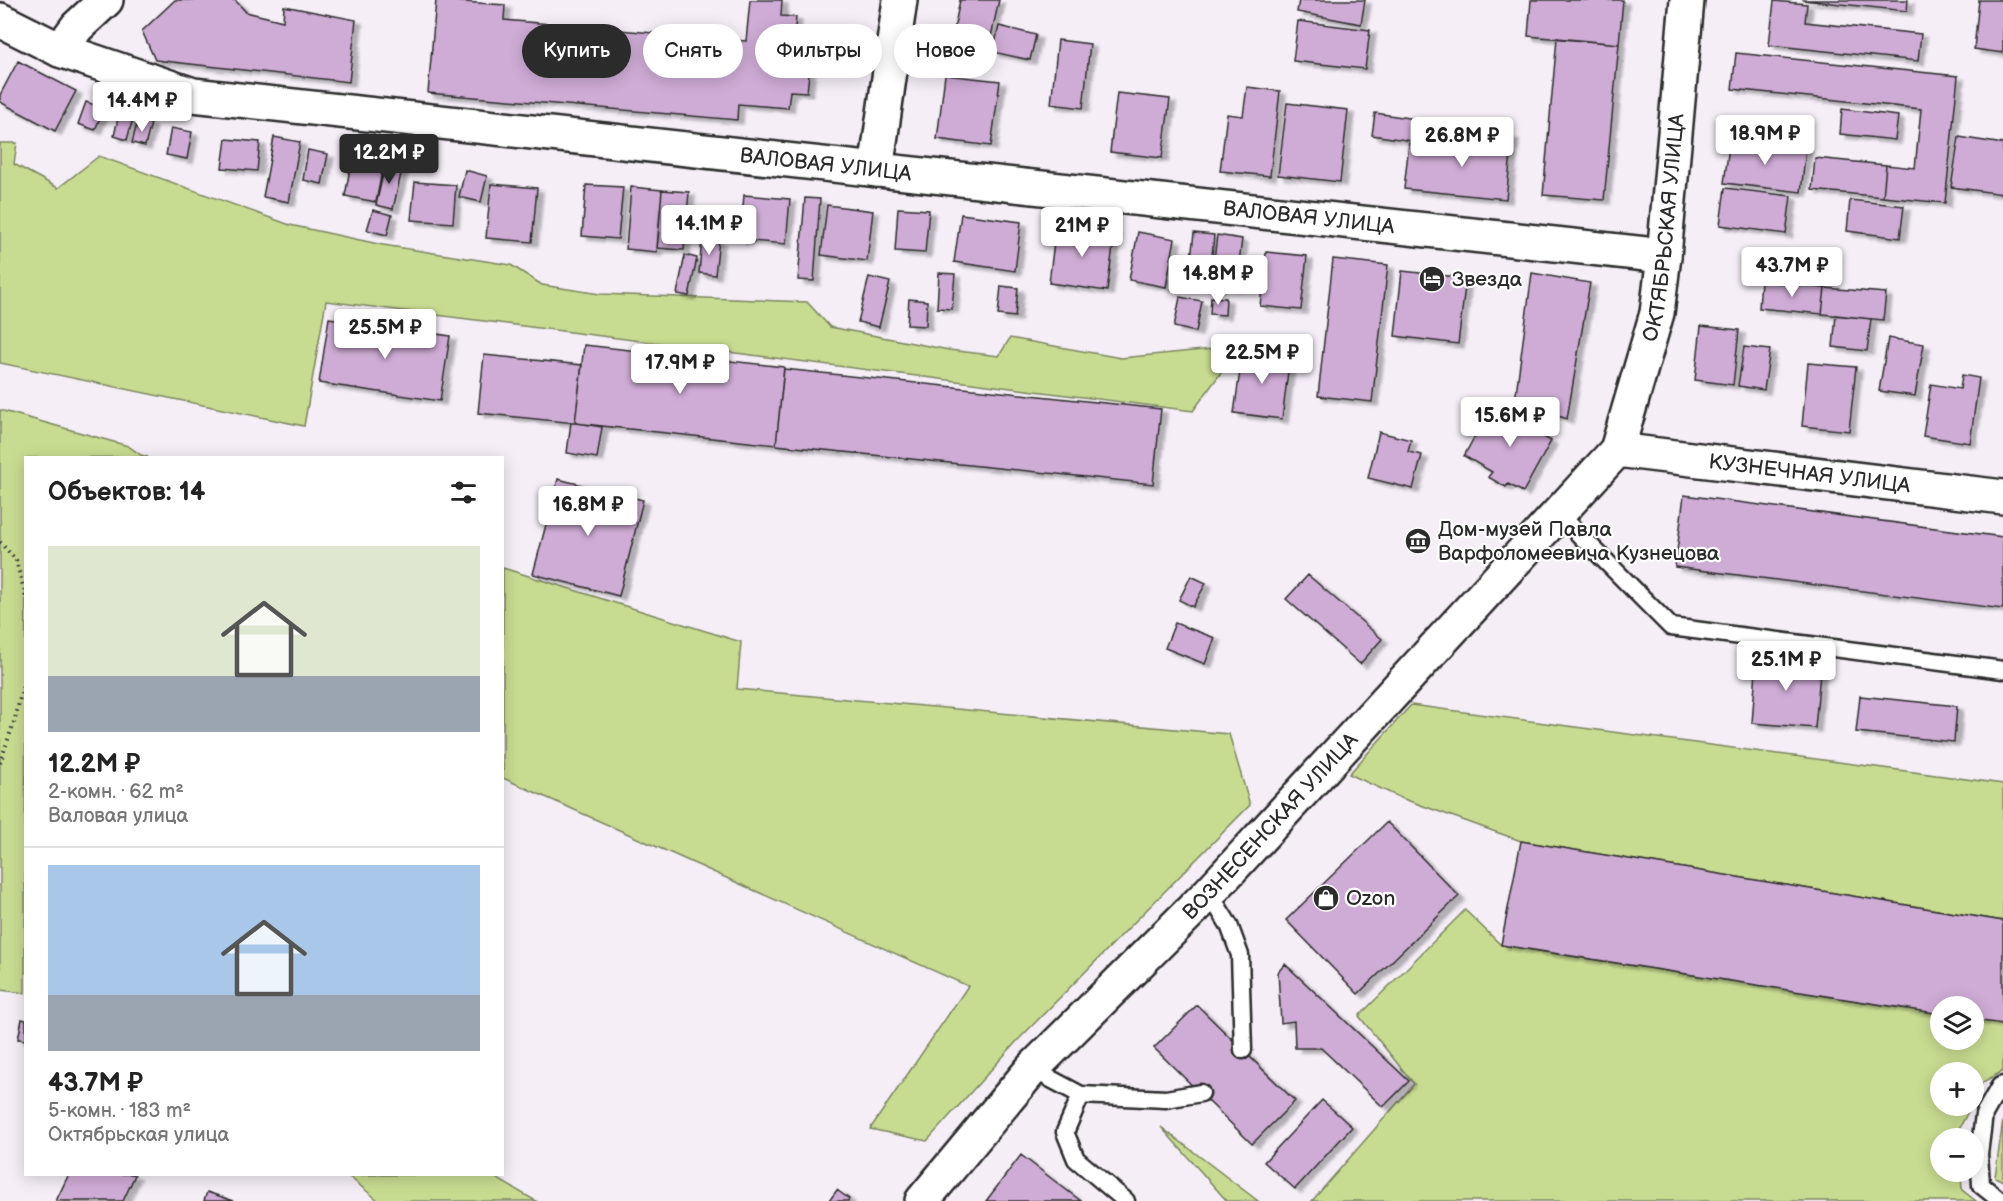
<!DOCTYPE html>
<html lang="ru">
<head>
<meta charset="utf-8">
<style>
	:root { --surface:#fff; --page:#f2f2f2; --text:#222; --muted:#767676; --line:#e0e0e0; --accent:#2b2b2b }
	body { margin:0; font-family:"Balsamiq Sans",sans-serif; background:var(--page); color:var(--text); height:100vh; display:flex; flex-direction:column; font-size:22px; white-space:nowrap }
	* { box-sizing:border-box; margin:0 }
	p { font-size:20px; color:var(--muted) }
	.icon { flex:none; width:33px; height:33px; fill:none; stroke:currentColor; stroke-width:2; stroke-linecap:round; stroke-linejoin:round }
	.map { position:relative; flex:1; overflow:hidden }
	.details { position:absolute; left:24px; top:456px; width:480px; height:720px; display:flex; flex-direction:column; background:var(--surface); border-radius:0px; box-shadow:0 3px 15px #0003 }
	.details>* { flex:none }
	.hud { position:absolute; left:522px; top:24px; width:570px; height:54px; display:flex; gap:12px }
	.controls { position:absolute; left:1930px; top:996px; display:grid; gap:12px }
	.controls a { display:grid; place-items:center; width:54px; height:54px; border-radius:50%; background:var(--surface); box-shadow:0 3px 15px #0003; font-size:30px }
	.price { position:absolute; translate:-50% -51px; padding:0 14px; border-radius:6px; background:#fff; color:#222; font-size:20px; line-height:39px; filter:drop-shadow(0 2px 3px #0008) }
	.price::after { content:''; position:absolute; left:50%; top:36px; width:18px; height:14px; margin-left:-9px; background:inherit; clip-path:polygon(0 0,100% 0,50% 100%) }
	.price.on { background:var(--accent); color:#fff }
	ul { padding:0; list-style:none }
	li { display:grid; align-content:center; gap:12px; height:318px; padding:0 24px }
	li+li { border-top:2px solid var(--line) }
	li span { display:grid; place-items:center; height:186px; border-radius:0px; color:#555 }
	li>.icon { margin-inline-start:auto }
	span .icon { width:108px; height:108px; fill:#fffc; stroke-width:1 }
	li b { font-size:26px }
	h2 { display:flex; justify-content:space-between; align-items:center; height:72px; padding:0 24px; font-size:26px }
	.chip { padding:0 21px; border-radius:27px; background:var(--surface); box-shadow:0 3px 15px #0003; font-size:21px; line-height:54px }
	.chip.on { background:var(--accent); color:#fff }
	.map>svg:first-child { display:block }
	.green { fill:#c8dc91; stroke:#7a845e; stroke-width:1.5 }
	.building { fill:#cfacd6; stroke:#2b2b2b; stroke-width:1.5; filter:url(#shadow) }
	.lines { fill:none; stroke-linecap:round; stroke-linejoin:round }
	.service-casing { stroke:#2b2b2b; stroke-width:21 }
	.minor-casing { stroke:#2b2b2b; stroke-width:38 }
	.path { stroke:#2b2b2b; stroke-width:4; stroke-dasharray:1.5 4.5; stroke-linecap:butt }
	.service { stroke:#fff; stroke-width:16 }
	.minor { stroke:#fff; stroke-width:33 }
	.labels { text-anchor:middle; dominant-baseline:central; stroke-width:4.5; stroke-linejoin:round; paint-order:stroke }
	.street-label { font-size:21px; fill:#2b2b2b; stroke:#fff }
	.poi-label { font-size:21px; fill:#2b2b2b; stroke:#fff; text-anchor:start }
</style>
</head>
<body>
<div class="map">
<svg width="2003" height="1201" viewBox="0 0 2003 1201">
	<defs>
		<filter id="shadow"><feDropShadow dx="6" dy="4" stdDeviation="1.5" flood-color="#0004"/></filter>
	</defs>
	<rect width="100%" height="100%" fill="#f5eef7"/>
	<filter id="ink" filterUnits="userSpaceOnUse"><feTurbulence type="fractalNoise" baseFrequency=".0167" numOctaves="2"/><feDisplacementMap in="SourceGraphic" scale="12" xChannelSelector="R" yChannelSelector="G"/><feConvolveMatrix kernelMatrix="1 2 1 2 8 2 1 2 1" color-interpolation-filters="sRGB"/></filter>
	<g filter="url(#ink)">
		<path class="green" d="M0 143H17L14 164 58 188 99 156 290 225 383 245 511 265 542 285 600 294 807 302 830 327 949 350 999 356 1010 338 1121 358 1213 349 1228 363 1193 411 326 301 304 426 0 363Z
			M0 410 128 446 141 455 148 457 26 458 25 993 0 990Z
			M503 568 741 642 737 689 1229 734 1250 805 1017 1041 927 1141 870 1129 968 986 503 778Z
			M1411 705 2003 784V921L1521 841 1401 798 1349 774Z
			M1465 910 1501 945 1941 1014V1040H1974V1020L2003 1024V1071L1983 1082 1974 1100V1072H1941V1106H1971L1960 1127V1138H1941V1172H1961L1962 1190 1976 1201H1312L1414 1084 1359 1016Z
			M2003 1120V1181L1995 1177Z
			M1161 1127 1258 1201H1227Z
			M347 1175H491L536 1201H379Z"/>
		<path class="building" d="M175 0H235L246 12 283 21 284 6 356 20 349 82 155 60 142 31Z
			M436 0 505 5 504 20 746 41 750 0H782L781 16 796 17 793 45 812 47 807 92 790 91 788 108 738 104 737 120 428 93Z
			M960 0H999L988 51 951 44Z
			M1299 0H1365L1361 24 1297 12Z
			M1531 0H1623L1619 44 1528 36Z
			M1802 0H1908L1907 11Z
			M1979 0H2003V53L1974 49Z
			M1774 1 1807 4 1805 22 1921 34 1918 61 1769 45Z
			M1298 21 1370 30 1365 69 1293 61Z
			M999 26 1036 35 1030 60 993 52Z
			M1557 38 1619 44 1604 200 1543 195Z
			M1058 40 1090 44 1083 108 1051 104Z
			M1736 53 1958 76 1945 203 1883 197 1886 165 1915 168 1921 109 1732 89Z
			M18 61 76 91 55 131 0 102V95Z
			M945 75 1000 81 991 146 937 139Z
			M1247 87 1280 91 1270 176 1220 171 1227 114 1243 116Z
			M1117 93 1170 99 1162 158 1110 152Z
			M86 102 104 108 95 130 78 124Z
			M1287 103 1348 110 1340 182 1278 175Z
			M1842 109 1898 116 1895 140 1840 134Z
			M1375 113 1422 120 1419 142 1372 135Z
			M119 114 133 118 127 140 114 136Z
			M138 120 151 123 145 146 132 143Z
			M171 128 192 132 187 159 166 155Z
			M1467 134 1513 136 1506 199 1404 189 1409 143 1466 152Z
			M274 137 300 142 289 202 263 197Z
			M1959 137 2003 144V194L1951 187Z
			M226 139 260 142 257 171 222 168Z
			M1730 139 1806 148 1801 192 1724 183Z
			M308 150 328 154 322 184 303 180Z
			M353 151 385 156 376 202 345 196Z
			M1815 158 1886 165 1883 197 1812 190Z
			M386 161 403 165 393 209 376 205Z
			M465 170 487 176 481 202 459 197Z
			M415 182 456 185 453 223 411 220Z
			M491 184 537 188 532 242 486 238Z
			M586 185 623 187 618 239 582 236Z
			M631 187 662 190 657 252 626 249Z
			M1725 188 1791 196 1786 234 1720 225Z
			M662 190 689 192 684 250 657 248Z
			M744 195 790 199 786 244 740 240Z
			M805 198 820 199 814 281 798 280Z
			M1850 200 1904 206 1900 238 1847 231Z
			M827 205 873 211 867 261 821 255Z
			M898 208 929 210 925 253 895 251Z
			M373 210 392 215 387 235 367 230Z
			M961 214 1021 222 1015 271 954 262Z
			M1056 225 1115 232 1107 291 1049 283Z
			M1138 232 1175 239 1166 287 1129 280Z
			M1194 233 1214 235 1210 277 1189 275Z
			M1217 235 1242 239 1236 287 1211 284Z
			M702 238 719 240 715 275 699 273Z
			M1266 252 1307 256 1301 310 1260 306Z
			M685 255 697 258 689 296 677 294Z
			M1333 259 1388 265 1372 402 1318 396Z
			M1402 271 1466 278 1458 344 1395 336Z
			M939 273 955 274 952 309 937 308Z
			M1532 273 1590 283 1567 419 1515 401Z
			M869 277 890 282 879 327 858 322Z
			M1761 281 1825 288 1822 314 1759 308Z
			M1001 286 1018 288 1015 317 998 315Z
			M1825 288 1886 293 1883 320 1822 314Z
			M1180 297 1202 301 1196 332 1174 327Z
			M1211 297 1226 298 1225 315 1210 314Z
			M909 299 927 301 926 326 907 325Z
			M1836 315 1871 319 1867 351 1833 347Z
			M329 318 450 336 440 401 319 383Z
			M1701 326 1739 330 1733 385 1695 380Z
			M1888 338 1924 344 1915 396 1879 391Z
			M584 345 784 367 776 445 575 423Z
			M1744 347 1770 350 1764 390 1738 386Z
			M1243 350 1290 356 1282 419 1234 413Z
			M484 355 582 365 575 423 478 413Z
			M1808 363 1856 367 1849 431 1802 426Z
			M784 369 1161 409 1153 484 776 445Z
			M1962 375 1979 378 1970 443 1923 436 1931 384 1960 389Z
			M1508 403 1541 421 1535 432 1551 441 1523 492 1508 484 1506 487 1488 477 1492 472 1464 456 1481 425 1493 431Z
			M571 422 602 427 597 458 567 453Z
			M1379 432 1411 440 1408 452 1422 455 1413 489 1368 478Z
			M558 479 643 500 619 596 533 574Z
			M1684 495 2003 537V609L1675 567Z
			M1308 575 1382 639 1360 664 1286 599Z
			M1191 576 1206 583 1193 607 1179 600Z
			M1175 623 1215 638 1205 664 1165 648Z
			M1757 657 1821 662 1815 728 1752 723Z
			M1860 696 1957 706 1954 742 1856 732Z
			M1387 822 1459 896 1358 994 1286 920Z
			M1521 841 2003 921V1024L1974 1020V1006H1941V1014L1501 945Z
			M1285 964 1409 1081 1383 1107 1321 1048H1295L1294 1021 1281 1023 1278 972Z
			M1197 1005 1295 1101 1252 1144 1154 1048Z
			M22 1019 26 1020V1040L18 1039Z
			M1322 1100 1352 1127 1295 1189 1264 1162Z
			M1021 1155 1056 1182 1081 1201H986Z
			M69 1174H133L135 1175 123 1201H56Z
			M837 1190 849 1199 848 1201H829Z
			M207 1192 234 1201H204Z"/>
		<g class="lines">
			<defs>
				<path id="service" d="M1558 513 1671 627 2003 670
					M1209 893 1229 925 1240 955 1243 1050
					M1032 1069 1081 1095 1166 1099 1201 1093
					M1081 1095 1065 1132 1076 1159 1126 1201
					M2001 1201 1981 1185 1979 1154 1984 1114 2000 1086 2003 1085"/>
				<g id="minor">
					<path id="s1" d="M0 20 60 50 193 95 1664 256"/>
					<path d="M60 50 77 27 106 0"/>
					<path d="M876 170 900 0"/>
					<path id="s2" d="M1617 450 2003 497"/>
					<path id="s3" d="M922 1201 1032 1069 1209 893 1617 450 1657 313 1664 256 1687 0"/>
				</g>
			</defs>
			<use href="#service" class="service-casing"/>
			<use href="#minor" class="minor-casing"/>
			<path class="path" d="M0 542 16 560 26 598
				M0 763 15 719 26 673"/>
			<use href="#service" class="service"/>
			<use href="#minor" class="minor"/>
		</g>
	</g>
	<defs>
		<symbol id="hotel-disc" viewBox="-11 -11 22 22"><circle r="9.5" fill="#2b2b2b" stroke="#fff"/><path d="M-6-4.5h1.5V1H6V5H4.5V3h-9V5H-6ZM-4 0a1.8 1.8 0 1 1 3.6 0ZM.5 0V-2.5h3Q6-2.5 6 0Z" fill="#fff"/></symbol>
		<symbol id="museum-disc" viewBox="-11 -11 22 22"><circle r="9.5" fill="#2b2b2b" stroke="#fff"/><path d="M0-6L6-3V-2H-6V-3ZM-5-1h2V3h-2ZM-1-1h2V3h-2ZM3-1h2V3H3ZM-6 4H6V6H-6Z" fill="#fff"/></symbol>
		<symbol id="shop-disc" viewBox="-11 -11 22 22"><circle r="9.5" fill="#2b2b2b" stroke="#fff"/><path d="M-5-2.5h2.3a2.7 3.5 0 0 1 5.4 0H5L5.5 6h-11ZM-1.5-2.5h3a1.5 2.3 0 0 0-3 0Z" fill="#fff"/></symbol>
	</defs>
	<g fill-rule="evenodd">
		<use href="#hotel-disc" x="1417" y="264" width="30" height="30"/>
		<use href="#museum-disc" x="1403" y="526" width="30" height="30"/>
		<use href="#shop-disc" x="1311" y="883" width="30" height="30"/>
	</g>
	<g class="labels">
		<g class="street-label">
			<text stroke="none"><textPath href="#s1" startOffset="844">ВАЛОВАЯ УЛИЦА</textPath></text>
			<text stroke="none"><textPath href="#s1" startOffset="1330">ВАЛОВАЯ УЛИЦА</textPath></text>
			<text stroke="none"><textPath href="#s3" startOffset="1252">ОКТЯБРЬСКАЯ УЛИЦА</textPath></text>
			<text stroke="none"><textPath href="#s2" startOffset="194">КУЗНЕЧНАЯ УЛИЦА</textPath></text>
			<text stroke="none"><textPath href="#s3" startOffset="512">ВОЗНЕСЕНСКАЯ УЛИЦА</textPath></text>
		</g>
		<g class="poi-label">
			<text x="1452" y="279">Звезда</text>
			<text x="1438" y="529">Дом-музей Павла<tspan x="1438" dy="24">Варфоломеевича Кузнецова</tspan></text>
			<text x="1346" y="898">Ozon</text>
		</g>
	</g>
</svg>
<div class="controls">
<a><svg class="icon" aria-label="layers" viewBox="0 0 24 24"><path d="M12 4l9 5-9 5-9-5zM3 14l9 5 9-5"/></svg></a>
<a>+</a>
<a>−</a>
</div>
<b class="price" style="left:142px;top:133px">14.4M ₽</b>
<b class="price" style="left:1765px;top:166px">18.9M ₽</b>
<b class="price" style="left:1462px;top:168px">26.8M ₽</b>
<b class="price on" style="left:389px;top:185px">12.2M ₽</b>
<b class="price" style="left:709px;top:256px">14.1M ₽</b>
<b class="price" style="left:1082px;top:258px">21M ₽</b>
<b class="price" style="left:1792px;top:298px">43.7M ₽</b>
<b class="price" style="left:1218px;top:306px">14.8M ₽</b>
<b class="price" style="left:385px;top:360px">25.5M ₽</b>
<b class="price" style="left:1262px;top:385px">22.5M ₽</b>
<b class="price" style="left:680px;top:395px">17.9M ₽</b>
<b class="price" style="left:1510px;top:448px">15.6M ₽</b>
<b class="price" style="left:588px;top:537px">16.8M ₽</b>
<b class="price" style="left:1786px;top:692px">25.1M ₽</b>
<div class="hud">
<a class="chip on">Купить</a>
<a class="chip">Снять</a>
<a class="chip">Фильтры</a>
<a class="chip">Новое</a>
</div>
<section class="details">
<h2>Объектов: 14<svg class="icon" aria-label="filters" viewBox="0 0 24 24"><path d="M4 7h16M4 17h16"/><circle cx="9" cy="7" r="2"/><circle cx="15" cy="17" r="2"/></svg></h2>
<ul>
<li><span style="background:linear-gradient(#dfe7d0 70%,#9aa5b1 0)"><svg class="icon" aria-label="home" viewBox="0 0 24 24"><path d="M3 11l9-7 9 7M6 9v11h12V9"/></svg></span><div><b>12.2M ₽</b><p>2-комн. · 62 m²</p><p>Валовая улица</p></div></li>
<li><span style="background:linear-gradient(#a9c7e8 70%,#9aa5b1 0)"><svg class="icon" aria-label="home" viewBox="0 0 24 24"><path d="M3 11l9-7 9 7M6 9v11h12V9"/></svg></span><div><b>43.7M ₽</b><p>5-комн. · 183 m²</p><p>Октябрьская улица</p></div></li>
</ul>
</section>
</div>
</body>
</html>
